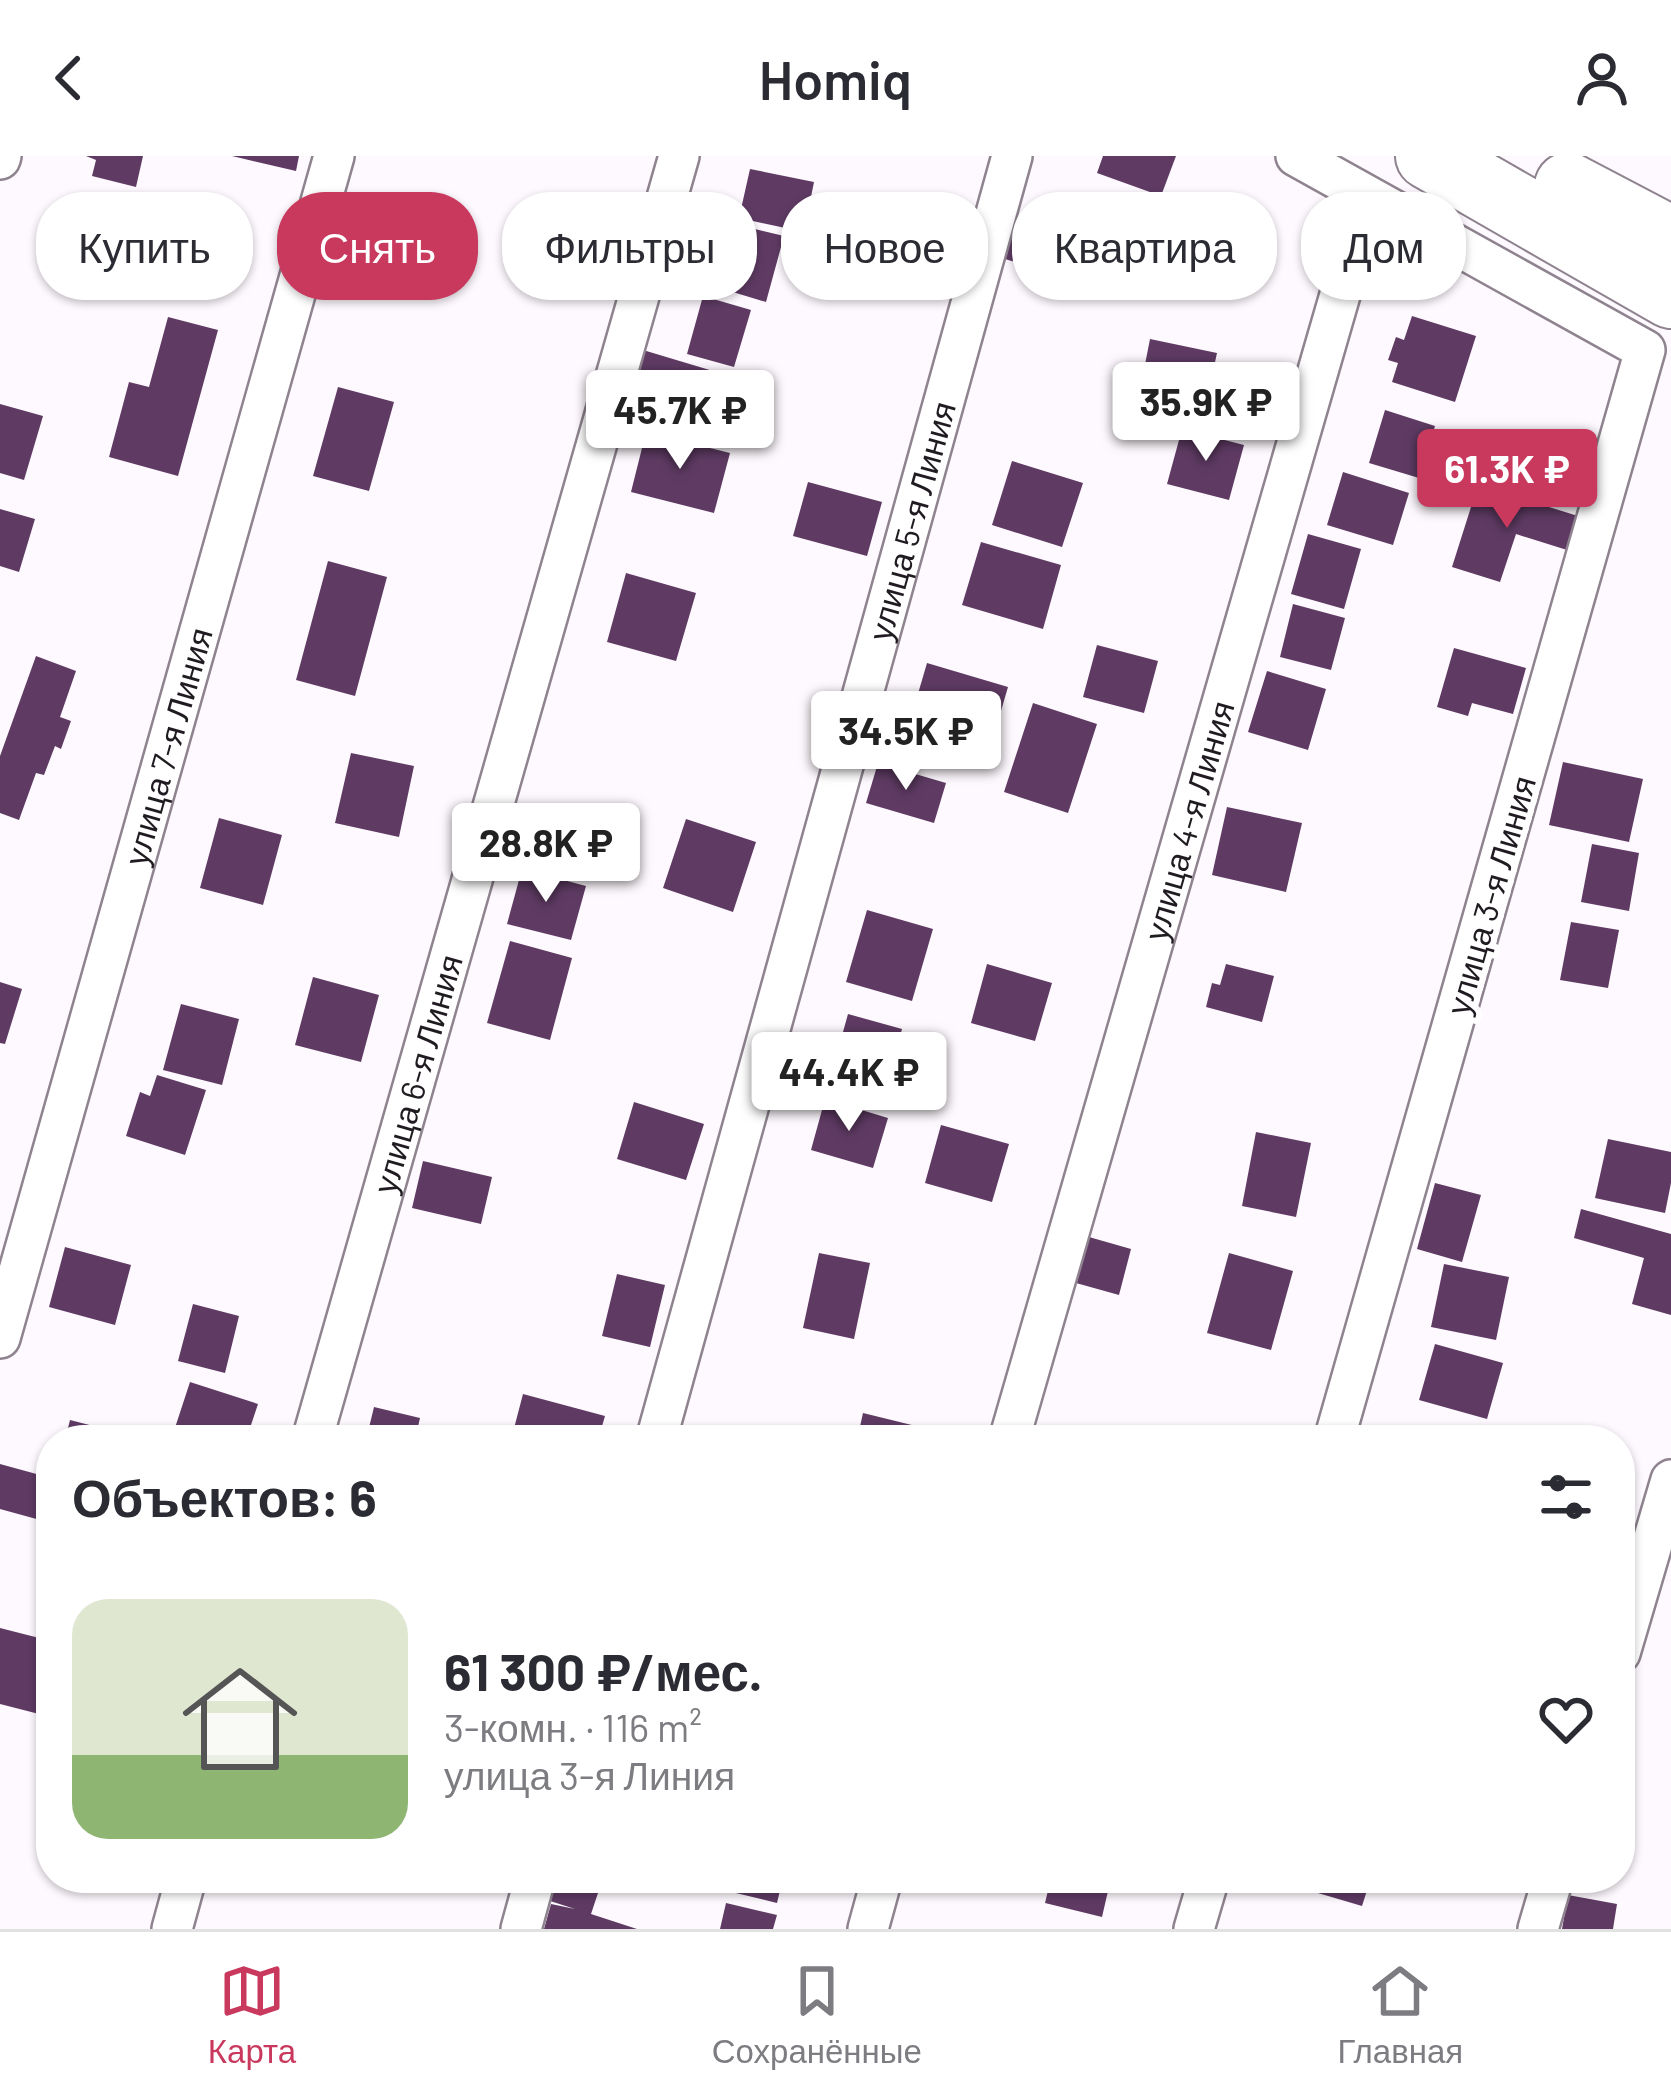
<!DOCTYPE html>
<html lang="ru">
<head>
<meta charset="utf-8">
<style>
	:root { --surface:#fff; --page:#f2f2f3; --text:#2b2b33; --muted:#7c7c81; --line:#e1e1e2; --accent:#c9395e }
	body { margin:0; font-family:Barlow,sans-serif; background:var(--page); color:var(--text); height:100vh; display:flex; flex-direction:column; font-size:45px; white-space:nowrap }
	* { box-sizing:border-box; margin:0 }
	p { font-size:39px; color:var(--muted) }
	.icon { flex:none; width:66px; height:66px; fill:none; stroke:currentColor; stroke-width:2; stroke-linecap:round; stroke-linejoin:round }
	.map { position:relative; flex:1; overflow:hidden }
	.sheet { position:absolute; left:36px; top:1269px; width:1599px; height:468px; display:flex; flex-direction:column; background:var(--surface); border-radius:48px; box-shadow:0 3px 9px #0004 }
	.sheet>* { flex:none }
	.banner { position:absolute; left:36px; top:36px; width:1599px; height:108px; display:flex; gap:24px }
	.price { position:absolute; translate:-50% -102px; padding:0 27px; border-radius:12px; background:#fff; color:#222; font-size:39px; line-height:78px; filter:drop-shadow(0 3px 6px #0008) }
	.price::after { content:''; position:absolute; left:50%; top:72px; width:36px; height:27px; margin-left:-18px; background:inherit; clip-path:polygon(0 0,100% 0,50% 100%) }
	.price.selected { background:var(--accent); color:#fff }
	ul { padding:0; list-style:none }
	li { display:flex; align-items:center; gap:36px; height:300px; padding:0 36px }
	li span { display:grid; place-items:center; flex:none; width:336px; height:240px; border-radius:36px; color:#555 }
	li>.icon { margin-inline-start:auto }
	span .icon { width:144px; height:144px; fill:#fffc; stroke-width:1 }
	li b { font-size:51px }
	h2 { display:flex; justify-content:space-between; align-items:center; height:144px; padding:0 36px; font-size:51px }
	.tag { padding:0 42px; border-radius:48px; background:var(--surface); box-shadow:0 3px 9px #0004; font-size:42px; line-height:108px }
	.tag.selected { background:var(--accent); color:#fff }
	header { display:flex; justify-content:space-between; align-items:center; height:156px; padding:0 36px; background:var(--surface); font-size:54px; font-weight:600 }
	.menu { display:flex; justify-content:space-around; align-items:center; height:168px; border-top:3px solid var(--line); background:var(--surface); font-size:33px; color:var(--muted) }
	.menu a { display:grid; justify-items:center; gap:6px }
	.menu .selected { color:var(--accent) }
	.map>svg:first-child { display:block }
	.building { fill:#5f3b64 }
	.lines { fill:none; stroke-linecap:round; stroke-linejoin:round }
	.minor-casing { stroke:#8e838f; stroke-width:44 }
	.trunk-casing { stroke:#8e838f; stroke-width:70 }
	.minor { stroke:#fff; stroke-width:39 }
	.trunk { stroke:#fff; stroke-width:66 }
	.labels { text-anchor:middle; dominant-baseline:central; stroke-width:12; stroke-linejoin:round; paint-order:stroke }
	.street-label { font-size:33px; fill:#1f1b20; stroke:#fff }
</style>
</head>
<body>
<header><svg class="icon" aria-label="back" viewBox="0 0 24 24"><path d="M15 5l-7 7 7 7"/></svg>Homiq<svg class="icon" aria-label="person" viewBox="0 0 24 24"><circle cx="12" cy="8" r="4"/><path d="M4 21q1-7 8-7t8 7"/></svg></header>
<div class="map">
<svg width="1671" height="1773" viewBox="0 0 1671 1773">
	<rect width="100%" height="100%" fill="#fef9fe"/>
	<path class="building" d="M86 0H143L136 31 92 20 96 4Z
		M232 0H299L296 15Z
		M1103 0H1176L1161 40 1097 17Z
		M750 13 814 26 804 76 739 62Z
		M730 67 784 80 766 146 713 130Z
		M1015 70 1072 88 1062 121 1005 103Z
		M703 140 751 154 734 211 687 198Z
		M1412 160 1476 180 1455 246 1392 226 1398 207 1388 204 1396 181 1404 184Z
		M168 161 218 174 178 320 109 301 129 226 149 231Z
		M1150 183 1217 197 1204 257 1138 244Z
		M643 194 763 230 746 287 679 268 689 236 635 220Z
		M338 231 394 246 369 335 313 320Z
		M0 248 43 260 24 324 0 317Z
		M1385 254 1435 270 1419 322 1369 307Z
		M1182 273 1244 289 1229 344 1167 328Z
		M646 276 730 297 714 357 631 336Z
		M1012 305 1083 327 1062 391 992 369Z
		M1343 316 1409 337 1393 389 1327 369Z
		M808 326 882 346 867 400 793 380Z
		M1478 329 1578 360 1567 394 1516 378 1500 426 1452 411Z
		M0 353 35 363 19 416 0 410Z
		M1308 378 1361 393 1344 453 1291 438Z
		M981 386 1061 409 1043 473 962 449Z
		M328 405 387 421 355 540 296 524Z
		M626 417 696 437 676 505 607 486Z
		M1293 448 1345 462 1331 514 1280 501Z
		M1097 489 1158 505 1144 557 1083 541Z
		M1454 492 1526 512 1513 558 1472 547 1468 560 1437 551Z
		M36 500 76 515 60 561 71 565 61 593 55 590 44 619 36 617 19 664 0 657V600Z
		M927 507 1008 531 991 589 910 565Z
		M1267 515 1326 533 1308 594 1248 576Z
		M1033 547 1097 568 1068 657 1004 636Z
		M351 597 414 610 399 681 335 667Z
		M1563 606 1643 623 1629 686 1549 669Z
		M878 607 946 627 934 667 866 647Z
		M1227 651 1302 667 1286 736 1212 719Z
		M219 662 282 679 263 749 200 732Z
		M686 663 756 686 733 756 663 732Z
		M1592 688 1639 697 1629 755 1581 746Z
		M522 713 586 730 571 784 507 768Z
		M867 754 933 773 912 845 846 826Z
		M1571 766 1619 774 1608 832 1560 824Z
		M510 785 572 802 550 884 487 867Z
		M987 808 1052 827 1035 885 971 867Z
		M1226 808 1274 820 1262 866 1206 851 1212 827 1220 829Z
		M313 821 379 839 361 906 295 889Z
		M0 826 22 833 5 888 0 887Z
		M181 848 239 863 222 929 163 914Z
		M848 858 902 873 886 933 831 919Z
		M157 919 206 934 185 999 126 980 140 936 150 940Z
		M825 943 888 962 873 1012 811 994Z
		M634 946 704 968 686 1024 617 1003Z
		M941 969 1009 988 992 1046 925 1027Z
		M1256 976 1311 987 1296 1061 1242 1050Z
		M1608 983 1671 996V1027L1665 1057 1595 1042Z
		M423 1005 492 1021 481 1068 412 1052Z
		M1435 1027 1481 1039 1462 1106 1417 1093Z
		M1581 1053 1671 1078V1159L1632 1148 1644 1102 1574 1082Z
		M1089 1081 1131 1093 1119 1139 1076 1127Z
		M65 1091 131 1109 115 1169 49 1151Z
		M819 1097 870 1107 854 1183 803 1172Z
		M1229 1097 1293 1115 1271 1194 1207 1177Z
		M1444 1108 1509 1121 1496 1184 1431 1171Z
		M617 1118 665 1129 650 1191 602 1180Z
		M193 1148 239 1160 225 1217 178 1205Z
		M1435 1188 1503 1207 1487 1263 1419 1244Z
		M190 1226 258 1248 246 1284H171Z
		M523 1238 605 1260 598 1284H526L512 1280Z
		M374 1251 420 1262 415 1284H366Z
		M863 1257 924 1272 921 1284H857Z
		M70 1264 109 1274 106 1284H65Z
		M0 1308 51 1322V1367L0 1353Z
		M0 1472 51 1485V1531L43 1559 0 1548Z
		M551 1722H603L591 1758 637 1773H544L551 1748 575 1753 544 1743Z
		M713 1722H783L777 1747 711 1731Z
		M1051 1722H1111L1102 1761 1045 1747Z
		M1304 1722H1371L1362 1750 1301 1732Z
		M1568 1739 1617 1748 1613 1773H1562Z
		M726 1747 777 1759 773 1773H720Z"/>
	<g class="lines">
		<defs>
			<g id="minor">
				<path d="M1296 0 1645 194 1334 1284"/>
				<path d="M0 3 1 0"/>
				<path id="s1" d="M0 1182 334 0"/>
				<path id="s2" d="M312 1284 679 0"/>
				<path id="s3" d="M656 1284 1012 0"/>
				<path id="s4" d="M1009 1284 1368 42"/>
				<path d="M1620 1497 1671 1324"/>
				<path d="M172 1773 186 1722"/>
				<path d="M521 1773 535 1722"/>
				<path d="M868 1773 882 1722"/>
				<path d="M1194 1773 1209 1722"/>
				<path d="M1538 1773 1553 1722"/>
			</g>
			<path id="trunk" d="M1429 0 1671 139
				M1568 30 1671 84"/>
		</defs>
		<use href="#minor" class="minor-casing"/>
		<use href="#trunk" class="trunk-casing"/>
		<use href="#minor" class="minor"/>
		<use href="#trunk" class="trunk"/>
	</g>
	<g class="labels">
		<g class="street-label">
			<text stroke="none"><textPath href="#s3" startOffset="954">улица 5-я Линия</textPath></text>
			<text stroke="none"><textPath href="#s1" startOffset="615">улица 7-я Линия</textPath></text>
			<text stroke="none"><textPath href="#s4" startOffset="645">улица 4-я Линия</textPath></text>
			<text transform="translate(1490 739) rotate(-74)">улица 3-я Линия</text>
			<text stroke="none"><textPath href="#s2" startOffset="381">улица 6-я Линия</textPath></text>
		</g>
	</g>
</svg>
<b class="price" style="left:1206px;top:308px">35.9K ₽</b>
<b class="price" style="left:680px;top:316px">45.7K ₽</b>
<b class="price selected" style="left:1507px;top:375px">61.3K ₽</b>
<b class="price" style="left:906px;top:637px">34.5K ₽</b>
<b class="price" style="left:546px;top:749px">28.8K ₽</b>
<b class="price" style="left:849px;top:978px">44.4K ₽</b>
<div class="banner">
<a class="tag">Купить</a>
<a class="tag selected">Снять</a>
<a class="tag">Фильтры</a>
<a class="tag">Новое</a>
<a class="tag">Квартира</a>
<a class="tag">Дом</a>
</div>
<section class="sheet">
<h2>Объектов: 6<svg class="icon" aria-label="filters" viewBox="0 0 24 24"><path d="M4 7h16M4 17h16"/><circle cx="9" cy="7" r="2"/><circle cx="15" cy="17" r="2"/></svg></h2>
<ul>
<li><span style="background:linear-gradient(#dfe7d0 65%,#8fb573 0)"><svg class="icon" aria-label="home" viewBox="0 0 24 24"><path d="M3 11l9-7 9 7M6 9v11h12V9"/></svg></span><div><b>61 300 ₽/мес.</b><p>3-комн. · 116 m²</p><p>улица 3-я Линия</p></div><svg class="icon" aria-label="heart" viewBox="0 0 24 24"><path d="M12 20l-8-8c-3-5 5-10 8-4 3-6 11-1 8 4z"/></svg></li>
</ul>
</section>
</div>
<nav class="menu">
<a class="selected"><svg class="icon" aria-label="map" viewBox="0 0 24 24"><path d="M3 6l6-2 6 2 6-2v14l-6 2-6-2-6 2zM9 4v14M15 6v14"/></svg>Карта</a>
<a><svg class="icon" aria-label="saved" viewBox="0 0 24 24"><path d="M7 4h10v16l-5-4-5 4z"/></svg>Сохранённые</a>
<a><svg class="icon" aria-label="home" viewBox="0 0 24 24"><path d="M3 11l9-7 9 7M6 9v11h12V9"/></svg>Главная</a>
</nav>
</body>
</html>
